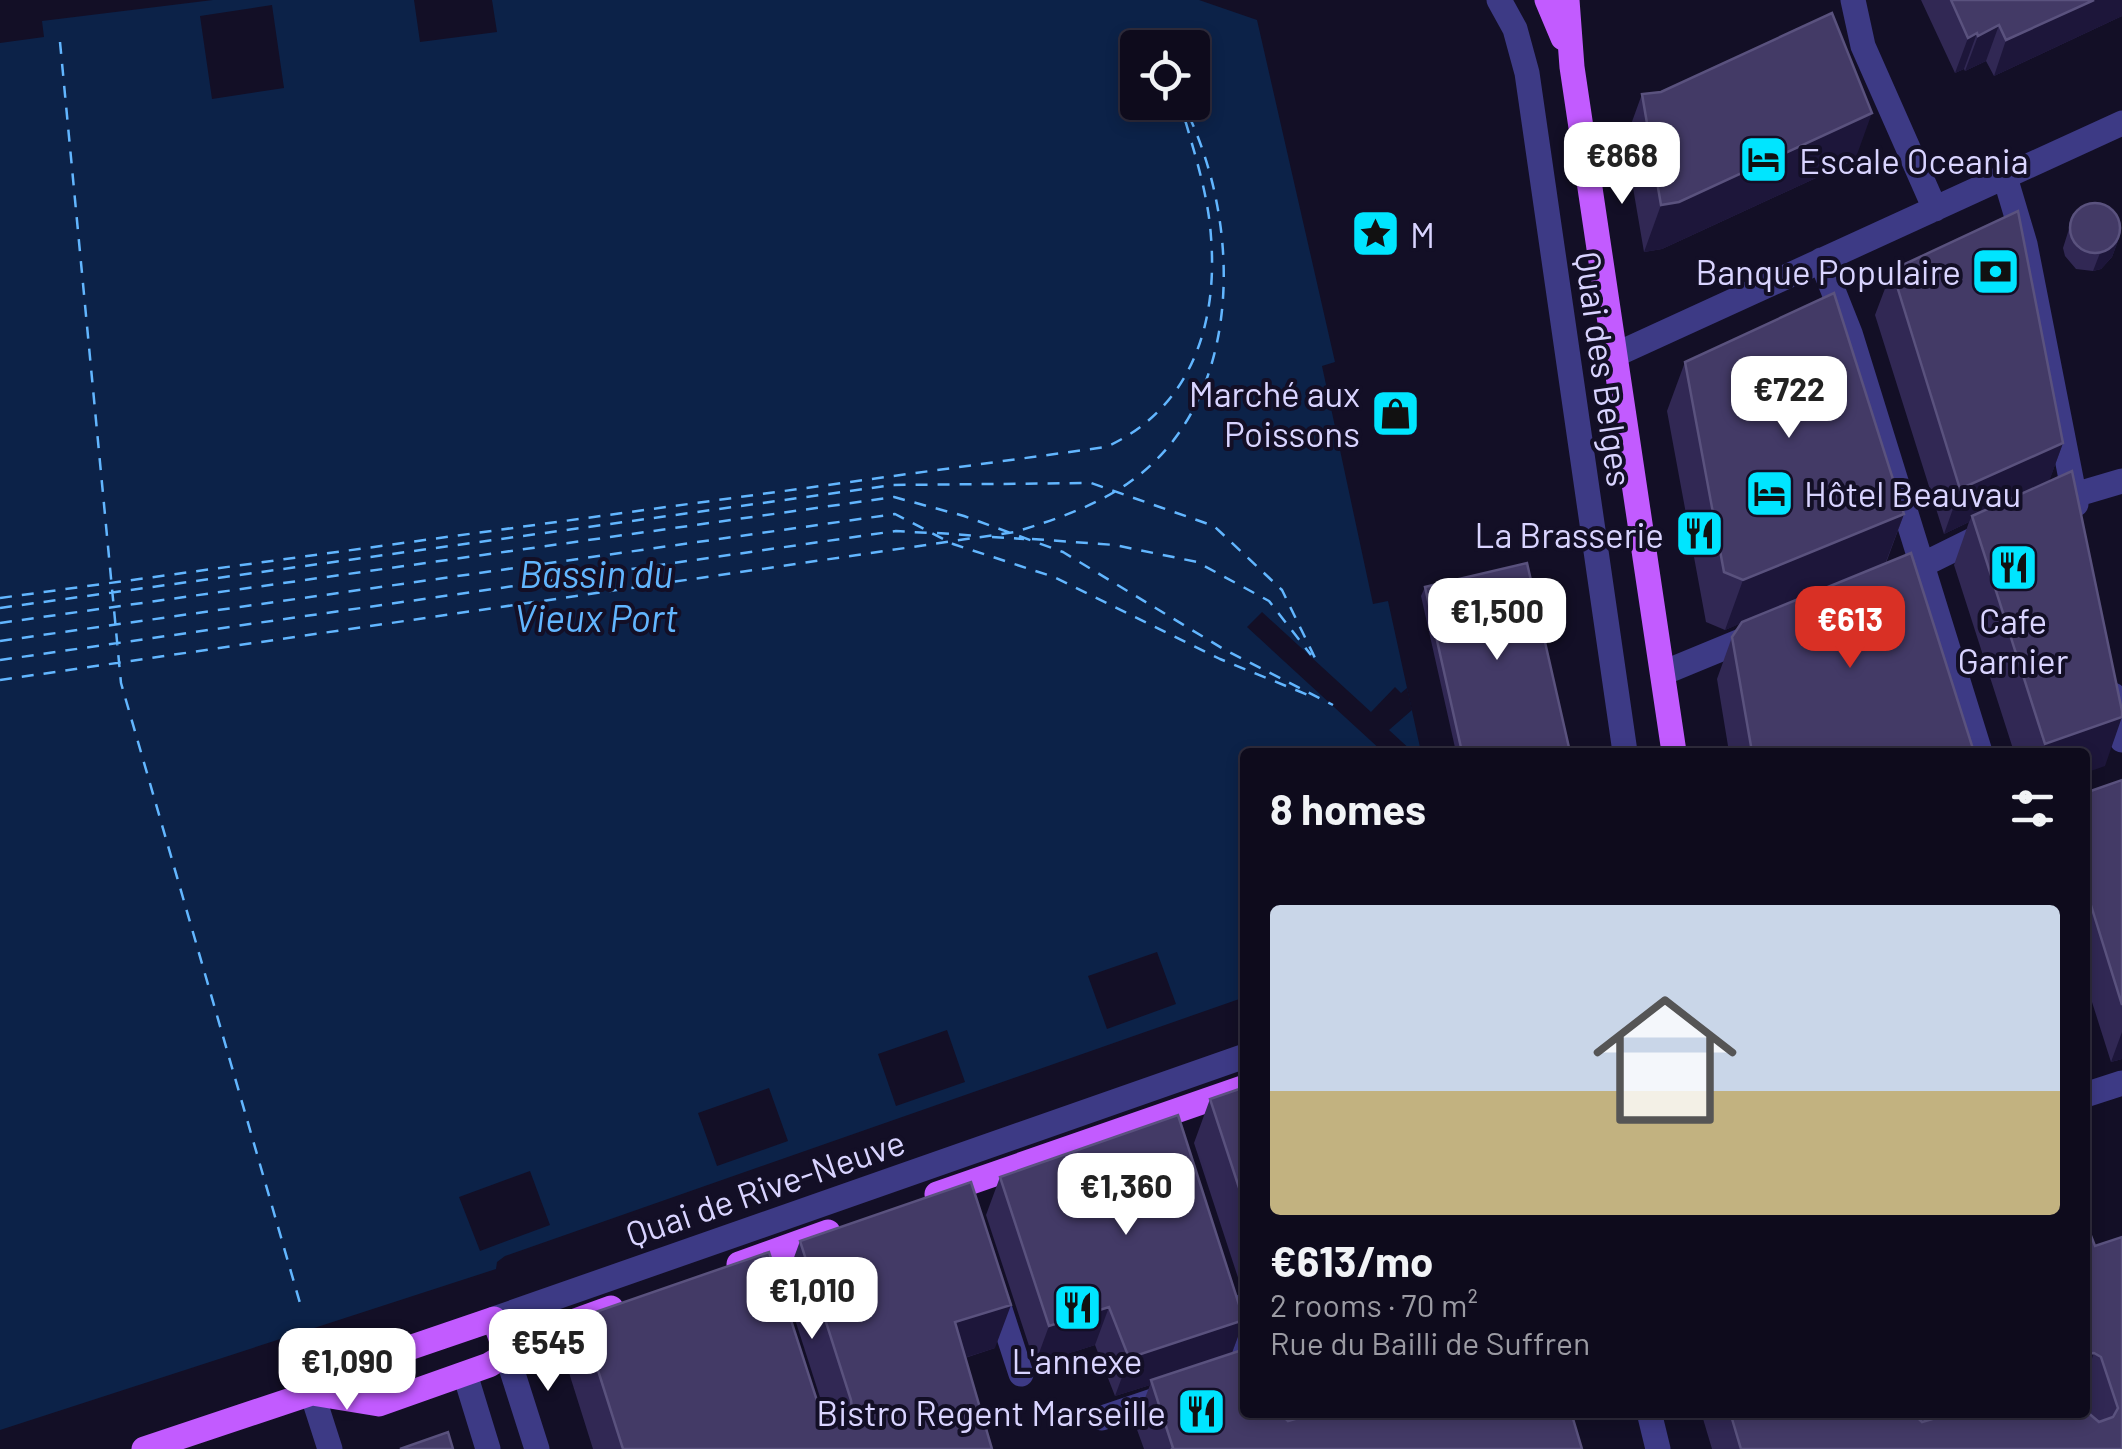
<!DOCTYPE html>
<html lang="en">
<head>
<meta charset="utf-8">
<style>
	:root { --surface:#0e0b1c; --page:#171425; --text:#f1f3f6; --muted:#9b9ba3; --line:#2e2b3b; --accent:#d93025 }
	body { margin:0; font-family:Barlow,sans-serif; background:var(--page); color:var(--text); height:100vh; display:flex; flex-direction:column; font-size:38px; white-space:nowrap }
	* { box-sizing:border-box; margin:0 }
	p { font-size:32px; color:var(--muted) }
	.icon { flex:none; width:55px; height:55px; fill:none; stroke:currentColor; stroke-width:2; stroke-linecap:round; stroke-linejoin:round }
	.map { position:relative; flex:1; overflow:hidden }
	.drawer { position:absolute; left:1240px; top:748px; width:850px; height:670px; display:flex; flex-direction:column; background:var(--surface); border-radius:10px; box-shadow:0 5px 15px #0003,0 0 0 2px var(--line) }
	.drawer>* { flex:none }
	.tools { position:absolute; left:1120px; top:30px; display:grid; gap:20px }
	.tools a { display:grid; place-items:center; width:90px; height:90px; border-radius:10px; background:var(--surface); box-shadow:0 5px 15px #0003,0 0 0 2px var(--line); font-size:50px }
	.price { position:absolute; translate:-50% -85px; padding:0 22px; border-radius:20px; background:#fff; color:#222; font-size:32px; line-height:65px; filter:drop-shadow(0 2px 5px #0008) }
	.price::after { content:''; position:absolute; left:50%; top:60px; width:30px; height:22px; margin-left:-15px; background:inherit; clip-path:polygon(0 0,100% 0,50% 100%) }
	.price.current { background:var(--accent); color:#fff }
	ul { padding:0; list-style:none }
	li { display:grid; align-content:center; gap:20px; height:530px; padding:0 30px }
	li+li { border-top:2px solid var(--line) }
	li span { display:grid; place-items:center; height:310px; border-radius:10px; color:#555 }
	li>.icon { margin-inline-start:auto }
	span .icon { width:180px; height:180px; fill:#fffc; stroke-width:1 }
	li b { font-size:42px }
	h2 { display:flex; justify-content:space-between; align-items:center; height:120px; padding:0 30px; font-size:42px }
	.map>svg:first-child { display:block }
	.water { fill:#0c2248; fill-rule:evenodd }
	.pier { fill:#130f26 }
	.lines { fill:none; stroke-linecap:round; stroke-linejoin:round }
	.ferry { stroke:#62b6ff; stroke-width:2.5; stroke-dasharray:12 10; stroke-linecap:butt }
	.minor { stroke:#3d3a85; stroke-width:25 }
	.major { stroke:#c25bff; stroke-width:25 }
	.wall { fill:#312854 }
	.shaded-wall { fill:#1d163a }
	.building { fill:#433a66; stroke:#5a527e; stroke-width:2.5 }
	.labels { text-anchor:middle; dominant-baseline:central; stroke-width:8; stroke-linejoin:round; paint-order:stroke }
	.poi-label { font-size:35px; fill:#d9d4ff; stroke:#130f26; text-anchor:end }
	.street-label { font-size:35px; fill:#d9d4ff; stroke:#130f26 }
	.water-label { font-size:38px; font-style:italic; fill:#62b6ff; stroke:#130f26 }
</style>
</head>
<body>
<div class="map">
<svg width="2122" height="1449" viewBox="0 0 2122 1449">
	<rect width="100%" height="100%" fill="#130f26"/>
	<path class="water" d="M213 0H1199L1257 20 1335 362 1322 366 1373 604 1388 601 1421 752H1245V997L505 1256 497 1262 496 1269 0 1430V43L44 37 42 21ZM1138 48H1192V102H1138Z"/>
	<path class="pier" d="M414 0H492L497 32 420 42Z
		M272 5 284 88 212 99 200 16Z
		M1262 612 1371 712 1395 687 1401 693 1407 688 1412 710 1389 730 1413 752H1383L1247 627Z
		M1157 952 1176 1004 1107 1029 1088 976Z
		M947 1030 965 1082 896 1106 878 1054Z
		M769 1088 788 1141 717 1166 698 1113Z
		M530 1171 550 1225 480 1251 459 1197Z"/>
	<g class="lines">
		<path class="ferry" d="M60 42 121 683 302 1310
			M937 533 979 536
			M992 537 1024 539
			M1032 539 1115 545 1197 562 1269 601 1311 655
			M0 598 1106 447C1191 409 1218 324 1211 237 1208 191 1192 146 1180 102
			M0 608 893 485 1091 483 1214 526 1282 590 1317 662
			M0 623 894 497 964 516 1063 552 1225 650 1333 705
			M0 641 895 514 953 544 1054 577 1220 659 1313 697
			M0 660 896 531 929 533
			M0 680 1015 532C1054 520 1093 507 1127 484 1247 403 1243 218 1182 102"/>
		<path class="minor" d="M1499 0 1515 29 1527 73 1625 752
			M1853 0 1863 46 1935 209
			M2005 177 2025 244 2076 504
			M1821 260 1850 333 1980 752
			M1615 355 2122 123
			M2061 499 2122 481
			M1908 572 1993 530
			M1663 673 1760 633
			M2113 695 2122 740
			M2085 1095 2122 1083
			M994 1291 1021 1374
			M1230 1305 1245 1352
			M494 1319 1245 1056
			M507 1355 537 1449
			M465 1374 488 1449
			M312 1393 330 1449
			M1649 1412 1658 1449
			M1102 1418 1173 1394"/>
		<path class="major" d="M1547 0 1563 38
			M1567 0 1572 67 1674 752
			M937 1194 1245 1087
			M739 1264 828 1232
			M312 1393 379 1404 489 1365 542 1333 611 1308
			M144 1449 312 1393 365 1363 494 1319 507 1355"/>
	</g>
	<path class="wall" d="M1921 0H2122V16L1994 76 1986 61 1965 71 1964 69 1955 73Z
		M1642 94 1855 160 1662 249 1644 252 1625 141Z
		M2074 213 2119 238 2112 257 2101 269 2093 271 2076 269 2065 256 2063 248Z
		M1892 270 2063 443 2049 481 2105 766 2085 752H2014L1954 565 1969 522 1944 534 1875 315Z
		M1685 362 1904 514 1886 563 1974 752H1729L1717 679 1732 637 1741 623 1725 630 1706 622 1667 411Z
		M1425 587 1570 752H1456L1421 596Z
		M2122 780V1059L2111 1062 2085 980V793Z
		M1245 1087V1299L1194 1143 1210 1099Z
		M1000 1177 1244 1320 1232 1353 1245 1412 1282 1415 1281 1412H1571L1582 1449H1144L1135 1424 1150 1385 1115 1396 1095 1345 1035 1364 986 1215Z
		M2085 1229 2095 1246 2122 1237V1449H1712L1701 1412H1912L1914 1415 1913 1412H2085L2086 1411 2090 1414 2085 1400Z
		M800 1241 995 1348 965 1358 992 1449H593L565 1360 581 1317 820 1410 826 1416 784 1285Z"/>
	<path class="shaded-wall" d="M2094 0H2122V16L1994 76 2006 40Z
		M1999 25 1986 61 1965 71 1978 36Z
		M1977 33 1964 69 1955 73 1968 38Z
		M1872 113 1855 160 1662 249 1644 252 1661 205Z
		M2119 238 2112 257 2101 269 2093 271 2100 253Z
		M2063 443 2047 487 1972 516 1969 522 1944 534 1960 489Z
		M1904 514 1885 564 1725 630 1743 580Z
		M2122 717 2105 766 2085 773V752H2041L2045 744Z
		M2122 1032V1059L2111 1062Z
		M1011 1305 995 1348 939 1366 955 1322Z
		M1109 1307 1095 1345 1035 1364 1049 1326Z
		M1244 1320 1230 1358 1151 1380 1150 1385 1115 1396 1129 1358Z
		M2094 1353 2085 1378V1354Z"/>
	<path class="building" d="M1951 0H2094L2006 40 1999 25 1978 36 1977 33 1968 38Z
		M1832 13 1872 113 1679 202 1661 205 1642 94 1661 92Z
		M2070 228a25 25 0 1 1 50 0a25 25 0 1 1-50 0Z
		M2018 211 2063 443 1960 489 1892 270Z
		M1834 293 1904 514 1743 580 1724 572 1685 362Z
		M2072 471 2122 711V717L2045 744 1972 516Z
		M1911 553 1974 752H1752L1732 637 1742 622Z
		M1527 563 1570 752H1462L1425 587Z
		M2122 780V1005L2085 886V793Z
		M1245 1087V1206L1210 1099Z
		M1178 1115 1244 1320 1129 1358 1109 1307 1049 1326 1000 1177Z
		M971 1182 1011 1305 955 1322 992 1449H623L581 1317 769 1252 820 1410 832 1421 842 1420 852 1409 851 1400 800 1241Z
		M2088 1228 2095 1246 2122 1237V1449H1741L1730 1412H1912L1922 1422 1936 1418 1939 1412H2085V1406L2086 1411 2099 1422 2113 1417 2118 1408 2101 1357 2094 1353 2085 1354V1229Z
		M1245 1349V1412H1279L1288 1421 1302 1417 1304 1412H1571L1582 1449H1172L1173 1448 1151 1380Z
		M448 1432 453 1449H400Z"/>
	<defs>
		<symbol id="hotel-square" viewBox="-11 -11 22 22"><rect x="-9" y="-9" width="18" height="18" rx="4" fill="#00e5ff" stroke="#130f26"/><path d="M-6-4.5h1.5V1H6V5H4.5V3h-9V5H-6ZM-4 0a1.8 1.8 0 1 1 3.6 0ZM.5 0V-2.5h3Q6-2.5 6 0Z" fill="#111"/></symbol>
		<symbol id="sight-square" viewBox="-11 -11 22 22"><rect x="-9" y="-9" width="18" height="18" rx="4" fill="#00e5ff" stroke="#130f26"/><path d="M0-6L1.8-2.2L6-1.7L2.9 1.2L3.7 5.4L0 3.3L-3.7 5.4L-2.9 1.2L-6-1.7L-1.8-2.2Z" fill="#111"/></symbol>
		<symbol id="bank-square" viewBox="-11 -11 22 22"><rect x="-9" y="-9" width="18" height="18" rx="4" fill="#00e5ff" stroke="#130f26"/><path d="M-6-4H6V4H-6ZM0-2.3a2.3 2.3 0 1 0 0 4.6a2.3 2.3 0 1 0 0-4.6Z" fill="#111"/></symbol>
		<symbol id="shop-square" viewBox="-11 -11 22 22"><rect x="-9" y="-9" width="18" height="18" rx="4" fill="#00e5ff" stroke="#130f26"/><path d="M-5-2.5h2.3a2.7 3.5 0 0 1 5.4 0H5L5.5 6h-11ZM-1.5-2.5h3a1.5 2.3 0 0 0-3 0Z" fill="#111"/></symbol>
		<symbol id="restaurant-square" viewBox="-11 -11 22 22"><rect x="-9" y="-9" width="18" height="18" rx="4" fill="#00e5ff" stroke="#130f26"/><path d="M-5-6h1v4h1v-4h1v4h1v-4h1v5L-1.5 .5V6h-2V.5L-5-1ZM5-6V6H3V1.5H1.5Q1.5-4 5-6Z" fill="#111"/></symbol>
	</defs>
	<g fill-rule="evenodd">
		<use href="#hotel-square" x="1736" y="132" width="55" height="55"/>
		<use href="#sight-square" x="1348" y="206" width="55" height="55"/>
		<use href="#bank-square" x="1968" y="244" width="55" height="55"/>
		<use href="#shop-square" x="1368" y="386" width="55" height="55"/>
		<use href="#hotel-square" x="1742" y="466" width="55" height="55"/>
		<use href="#restaurant-square" x="1672" y="506" width="55" height="55"/>
		<use href="#restaurant-square" x="1986" y="540" width="55" height="55"/>
		<use href="#restaurant-square" x="1050" y="1280" width="55" height="55"/>
		<use href="#restaurant-square" x="1174" y="1384" width="55" height="55"/>
	</g>
	<g class="labels">
		<g class="poi-label">
			<text x="1799" y="160" text-anchor="start">Escale Oceania</text>
			<text x="1410" y="234" text-anchor="start">M</text>
			<text x="1961" y="271">Banque Populaire</text>
			<text x="1360" y="393">Marché aux<tspan x="1360" dy="40">Poissons</tspan></text>
			<text x="1804" y="493" text-anchor="start">Hôtel Beauvau</text>
			<text x="1664" y="534">La Brasserie</text>
			<text x="2013" y="620" text-anchor="middle">Cafe<tspan x="2013" dy="40">Garnier</tspan></text>
			<text x="1077" y="1360" text-anchor="middle">L'annexe</text>
			<text x="1166" y="1412">Bistro Regent Marseille</text>
		</g>
		<g class="street-label">
			<text transform="translate(1605 369) rotate(82)">Quai des Belges</text>
			<text transform="translate(765 1187) rotate(-19)">Quai de Rive-Neuve</text>
		</g>
		<g class="water-label">
			<text x="596" y="573">Bassin du<tspan x="596" dy="44">Vieux Port</tspan></text>
		</g>
	</g>
</svg>
<div class="tools">
<a><svg class="icon" aria-label="locate" viewBox="0 0 24 24"><circle cx="12" cy="12" r="6"/><path d="M12 2v4M12 18v4M2 12h4M18 12h4"/></svg></a>
</div>
<b class="price" style="left:1622px;top:207px">€868</b>
<b class="price" style="left:1789px;top:441px">€722</b>
<b class="price" style="left:1497px;top:663px">€1,500</b>
<b class="price current" style="left:1850px;top:671px">€613</b>
<b class="price" style="left:1126px;top:1238px">€1,360</b>
<b class="price" style="left:812px;top:1342px">€1,010</b>
<b class="price" style="left:548px;top:1394px">€545</b>
<b class="price" style="left:347px;top:1413px">€1,090</b>
<section class="drawer">
<h2>8 homes<svg class="icon" aria-label="filters" viewBox="0 0 24 24"><path d="M4 7h16M4 17h16"/><circle cx="9" cy="7" r="2"/><circle cx="15" cy="17" r="2"/></svg></h2>
<ul>
<li><span style="background:linear-gradient(#c9d6e8 60%,#c2b280 0)"><svg class="icon" aria-label="home" viewBox="0 0 24 24"><path d="M3 11l9-7 9 7M6 9v11h12V9"/></svg></span><div><b>€613/mo</b><p>2 rooms · 70 m²</p><p>Rue du Bailli de Suffren</p></div></li>
</ul>
</section>
</div>
</body>
</html>
